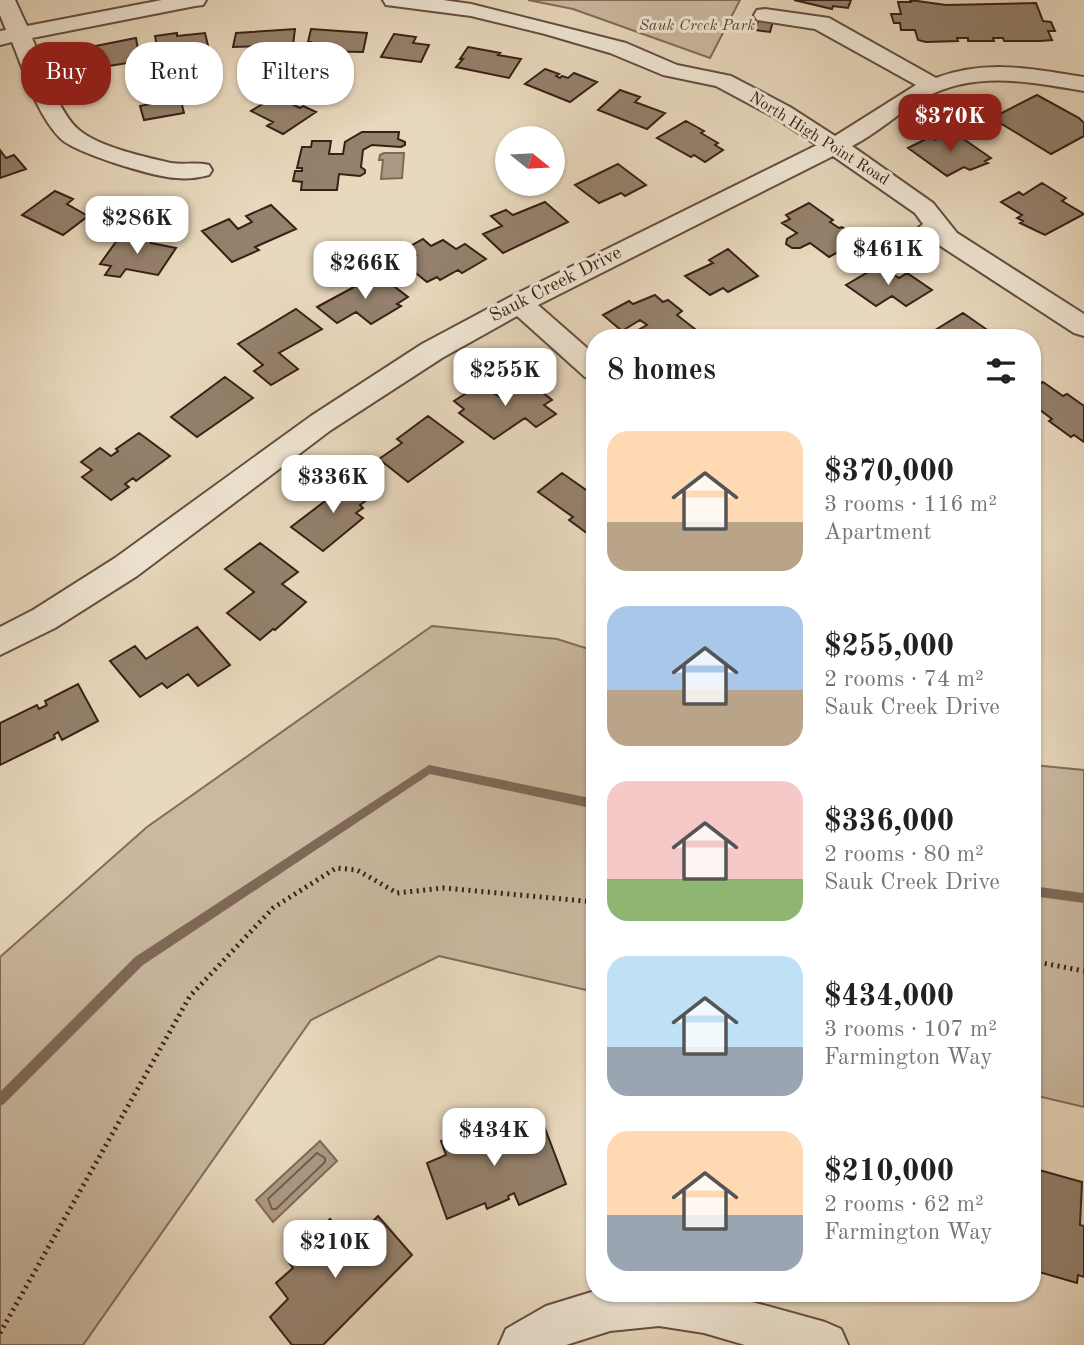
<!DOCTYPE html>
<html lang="en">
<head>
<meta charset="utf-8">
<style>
	:root { --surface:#fff; --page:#f2f2f2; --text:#202124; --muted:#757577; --accent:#8f2418 }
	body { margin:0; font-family:"Old Standard TT",serif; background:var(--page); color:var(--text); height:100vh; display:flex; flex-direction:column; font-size:26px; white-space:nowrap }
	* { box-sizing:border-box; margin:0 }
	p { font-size:23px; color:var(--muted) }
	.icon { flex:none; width:38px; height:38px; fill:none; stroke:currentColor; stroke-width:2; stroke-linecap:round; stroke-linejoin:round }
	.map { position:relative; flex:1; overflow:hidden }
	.details { position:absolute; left:586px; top:329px; width:455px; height:973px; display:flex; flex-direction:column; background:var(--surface); border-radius:28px; box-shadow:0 2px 5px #0004 }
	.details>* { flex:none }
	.top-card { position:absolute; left:21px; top:42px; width:460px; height:63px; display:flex; gap:14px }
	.needle { width:46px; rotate:108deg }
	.fabs { position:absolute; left:495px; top:126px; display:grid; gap:14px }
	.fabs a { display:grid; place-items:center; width:70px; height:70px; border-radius:50%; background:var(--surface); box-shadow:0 2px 5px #0004; font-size:35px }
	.price { position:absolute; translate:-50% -60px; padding:0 16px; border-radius:14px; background:#fff; color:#222; font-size:23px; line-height:46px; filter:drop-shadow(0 2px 4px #0008) }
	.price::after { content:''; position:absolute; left:50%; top:42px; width:21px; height:16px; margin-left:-10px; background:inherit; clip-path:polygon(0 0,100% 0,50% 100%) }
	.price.selected { background:var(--accent); color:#fff }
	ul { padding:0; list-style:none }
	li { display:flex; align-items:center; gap:21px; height:175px; padding:0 21px }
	li span { display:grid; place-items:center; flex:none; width:196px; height:140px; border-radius:21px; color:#555 }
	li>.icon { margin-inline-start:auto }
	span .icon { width:84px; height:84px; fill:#fffc; stroke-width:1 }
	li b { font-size:30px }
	h2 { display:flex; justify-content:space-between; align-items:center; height:84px; padding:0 21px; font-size:30px }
	.chip { padding:0 24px; border-radius:28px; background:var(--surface); box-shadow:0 2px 5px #0004; font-size:24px; line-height:63px }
	.chip.selected { background:var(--accent); color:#fff }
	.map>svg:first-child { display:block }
	.green { fill:#cab9a0; stroke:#816c5a; stroke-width:2 }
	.water { fill:#ac9984; stroke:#7e6958; stroke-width:2 }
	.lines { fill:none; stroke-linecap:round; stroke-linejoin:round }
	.shore { stroke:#725c4c; stroke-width:2 }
	.stream { fill:#7e6958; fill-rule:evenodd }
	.building { fill:#94806c; stroke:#382015; stroke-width:2 }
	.minor-casing { stroke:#644e3f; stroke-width:4 }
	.path { stroke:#382015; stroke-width:5; stroke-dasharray:2 4.5; stroke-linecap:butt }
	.minor { fill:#f0e6d4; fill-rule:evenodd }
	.labels { text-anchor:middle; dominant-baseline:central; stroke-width:6; stroke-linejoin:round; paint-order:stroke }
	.far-park-label { font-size:16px; font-style:italic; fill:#5c4638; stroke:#f0e6d4 }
	.far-street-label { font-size:16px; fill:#382015; stroke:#f0e6d4 }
	.street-label { font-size:19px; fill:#382015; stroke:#f0e6d4 }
</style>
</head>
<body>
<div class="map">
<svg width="1084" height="1345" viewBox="0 0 1084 1345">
	<rect width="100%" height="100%" fill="#e8d8bd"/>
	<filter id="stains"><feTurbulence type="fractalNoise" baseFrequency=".00286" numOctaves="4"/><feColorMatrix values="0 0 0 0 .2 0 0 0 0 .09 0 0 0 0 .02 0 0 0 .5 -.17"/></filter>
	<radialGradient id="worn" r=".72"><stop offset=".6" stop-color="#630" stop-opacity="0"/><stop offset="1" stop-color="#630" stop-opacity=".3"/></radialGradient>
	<path class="green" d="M528 0H740L710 58 573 9Z
		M432 626 557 639 595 651V992L439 956 311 1020 83 1345H0V957L147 827Z
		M1033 765 1084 770V1107L1033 1095Z"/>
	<path class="water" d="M384 153H404L402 178 381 179 383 160H379L380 155Z
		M320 1141 337 1161 273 1222 256 1200Z"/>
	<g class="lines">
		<path class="shore" d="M317 1153 325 1158V1162L276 1209H272L268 1199Z"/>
		<path class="stream" d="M429 765 595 799V809L430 774 143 965 4 1104 0 1106V1092L135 957Z
			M1032 886 1084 893V903L1032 896Z"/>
	</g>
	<path class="building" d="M794 0H851L848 8 833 6 832 9Z
		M910 0 946 5 1036 3 1043 21 1051 22 1055 31H1048L1052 40 1040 41H1004L1003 38H993L994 41H968V38H957L958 41 926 42 918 40 915 30H901L900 23H894L891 14H901L898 2H911Z
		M759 19 773 21 770 32 755 30Z
		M295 29 293 45 233 47 236 33Z
		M311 29 367 33 363 52 307 51 311 42H308Z
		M177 33V36L205 33 209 50 159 56 155 36Z
		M394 34 416 37 413 43 429 45 421 62 381 57Z
		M136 38 140 61 84 70 80 49Z
		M468 47 500 53 498 55 521 59 509 78 456 67 463 59H460Z
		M545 69 559 74 556 76 560 78 562 76 568 78 574 73 597 82 570 102 525 84Z
		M177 82 180 91 190 89 193 98 181 101 184 113 144 120 140 106 150 104 146 88Z
		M620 90 640 97 635 102 665 113 647 129 598 110Z
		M1037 95 1079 118 1084 123V136L1051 154 992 118Z
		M276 96 300 108 303 106 316 112 283 134 267 126 273 122 251 111Z
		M686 121 704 131 701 133 718 143 715 145 723 150 705 162 694 155 691 157 657 138Z
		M952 131 991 158 985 161 988 163 970 170 964 167 947 176 908 148 930 137 935 140Z
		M362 132H399L398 139 405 142V145L401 147 372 145 363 150 361 167 365 170V173L360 176 339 174 337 190H301L302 182 293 181 295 171H302V168H297L302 147H311L312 141H331L329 154H343L345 142Z
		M0 150 6 158 14 155 26 169 0 178Z
		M618 164 646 185 625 196 621 193 599 203 575 185Z
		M1042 183 1066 198 1062 201 1084 214 1045 235 1020 223 1023 221 1017 218 1022 215 1001 202 1019 192 1023 195Z
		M55 191 73 199 67 204 88 216 63 235 22 215Z
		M545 202 568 222 503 253 483 234 502 226 491 216 506 210 513 215Z
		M809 203 833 220 830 222 839 228 842 227 860 240 829 257 810 243 800 248H792L786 244 787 239 797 233 782 223 790 219 786 215Z
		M271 205 296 229 255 247 259 250 232 262 202 231 229 219 238 229 252 222 246 216Z
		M123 232 154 238 151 243 176 248 158 275 126 269 120 277 105 275 111 266 100 264Z
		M423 239 431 246 443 240 456 249 465 244 486 259 462 273 458 270 440 280 437 277 427 282 402 262 416 255 407 248Z
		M728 249 758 276 728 292 723 288 710 295 685 276 713 263 709 260Z
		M880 265 899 278 907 273 932 290 906 306 892 296 876 306 846 285Z
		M378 274 408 297 397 304 401 306 371 324 356 312 337 323 317 307Z
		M655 295 663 302 668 300 682 311 677 315 695 329 679 338H651L640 329 647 325 640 320 622 331 603 315 629 301 633 304Z
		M296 309 322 329 279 353 298 369 271 385 254 371 263 365 238 344Z
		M963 313 986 329 982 331 991 338H931L927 335Z
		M225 377 253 398 197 437 171 417Z
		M528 381 552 400 544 405 556 414 536 427 525 418 494 439 459 413 464 409 454 401 479 385 502 398Z
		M1043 382 1063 396 1067 394 1084 406V442L1074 435 1071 437 1049 421 1052 419 1032 404V388Z
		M428 416 463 442 408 482 379 459 402 443 397 439Z
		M139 433 170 456 136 481 133 478 125 484 129 487 111 500 82 477 92 470 81 462 100 448 111 456 118 451 116 449Z
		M562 473 589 492 595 487V539L569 520 573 517 538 492Z
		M347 478 372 496 360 505 363 508 356 513 363 518 323 551 291 527 329 498 325 495Z
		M260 543 298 572 282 584 306 602 275 630 273 629 260 640 227 613 254 592 225 569Z
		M197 627 230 665 198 686 188 674 167 688 162 683 140 697 110 661 135 646 146 659Z
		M78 684 98 721 62 740 58 732 54 735 55 738 0 765V723L37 705 39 709 47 705 45 701Z
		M496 1118 505 1139 543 1123 566 1184 519 1205 514 1193 508 1196 509 1199 487 1209 485 1203 447 1219 427 1163 446 1155 441 1141Z
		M1032 1168 1082 1182 1080 1225 1084 1226V1277L1078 1275 1077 1283 1032 1270Z
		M378 1216 412 1255 323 1345H292L270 1317 288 1299 276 1283 293 1268 287 1260 330 1219 351 1243Z"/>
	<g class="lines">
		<defs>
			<path id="minor" d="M0 0H15L27 26 162 0H206L203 5 195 6 32 38C43 63 58 113 79 130 99 147 145 157 171 163 183 165 196 162 209 165L212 170 209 175C198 178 187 179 176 178 155 177 74 153 60 138 36 113 25 73 12 42L0 45V31L6 30 0 15Z
				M383 0H443L471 4 626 43 677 65 731 76 790 107 835 136 916 85 815 29 757 20 754 15 757 10 765 9 829 18 936 78C988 59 1032 69 1084 77V91C1030 82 976 70 924 98 899 112 878 133 852 146L933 203 957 233 1084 314V336L1074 333 939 245 920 236 916 230 923 224 915 213 833 156 538 305 595 355V380L585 377 517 316 442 358 331 430 137 576 55 628 0 655V627L33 610 115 558 311 416 422 344 510 297 817 145 774 117 716 86 663 75 610 53 545 34 471 16 394 6 386 5Z
				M595 1291V1293H720L825 1322 841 1329 848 1345H745L704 1333 659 1326 610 1331 566 1345H499L506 1329 546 1306Z"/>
		</defs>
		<use href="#minor" class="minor-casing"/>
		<path class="path" d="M1032 961 1084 971
			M0 1333 190 996 273 908 336 868 357 870 397 893 444 888 595 902"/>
		<use href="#minor" class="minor"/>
	</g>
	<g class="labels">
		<g class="far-park-label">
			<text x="697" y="26">Sauk Creek Park</text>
		</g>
		<g class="far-street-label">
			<text transform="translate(819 139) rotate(32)">North High Point Road</text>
		</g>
		<g class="street-label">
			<text transform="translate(556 285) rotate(-27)">Sauk Creek Drive</text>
		</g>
	</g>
	<rect width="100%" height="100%" filter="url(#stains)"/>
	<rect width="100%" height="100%" fill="url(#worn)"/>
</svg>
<div class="fabs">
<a><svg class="needle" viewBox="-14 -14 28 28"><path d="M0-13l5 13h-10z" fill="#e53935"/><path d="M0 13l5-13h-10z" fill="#757577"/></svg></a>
</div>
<b class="price selected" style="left:950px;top:154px">$370K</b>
<b class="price" style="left:137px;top:256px">$286K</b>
<b class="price" style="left:888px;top:287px">$461K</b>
<b class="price" style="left:365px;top:301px">$266K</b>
<b class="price" style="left:505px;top:408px">$255K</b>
<b class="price" style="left:333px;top:515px">$336K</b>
<b class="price" style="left:494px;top:1168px">$434K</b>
<b class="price" style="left:335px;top:1280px">$210K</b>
<div class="top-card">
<a class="chip selected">Buy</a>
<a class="chip">Rent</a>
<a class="chip">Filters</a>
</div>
<section class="details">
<h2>8 homes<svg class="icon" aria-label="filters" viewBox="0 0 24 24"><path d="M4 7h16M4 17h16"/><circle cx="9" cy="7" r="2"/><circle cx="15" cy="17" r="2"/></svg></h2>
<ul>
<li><span style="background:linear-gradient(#ffd9b3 65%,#b9a48a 0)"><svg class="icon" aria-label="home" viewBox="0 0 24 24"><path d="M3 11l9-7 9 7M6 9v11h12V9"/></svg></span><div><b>$370,000</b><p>3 rooms · 116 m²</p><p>Apartment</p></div></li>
<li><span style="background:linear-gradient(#a9c7e8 60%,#b9a48a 0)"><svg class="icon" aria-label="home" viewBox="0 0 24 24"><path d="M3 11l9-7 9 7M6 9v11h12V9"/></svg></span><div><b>$255,000</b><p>2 rooms · 74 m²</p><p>Sauk Creek Drive</p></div></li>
<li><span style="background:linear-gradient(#f6c9c9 70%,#8fb573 0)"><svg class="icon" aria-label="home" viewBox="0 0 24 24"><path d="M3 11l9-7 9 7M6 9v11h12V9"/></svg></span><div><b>$336,000</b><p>2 rooms · 80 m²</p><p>Sauk Creek Drive</p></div></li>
<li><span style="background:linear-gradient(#bfe0f5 65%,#9aa5b1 0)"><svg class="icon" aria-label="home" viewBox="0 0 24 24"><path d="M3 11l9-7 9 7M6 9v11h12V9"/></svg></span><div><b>$434,000</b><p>3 rooms · 107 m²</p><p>Farmington Way</p></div></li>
<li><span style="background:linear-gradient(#ffd9b3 60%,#9aa5b1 0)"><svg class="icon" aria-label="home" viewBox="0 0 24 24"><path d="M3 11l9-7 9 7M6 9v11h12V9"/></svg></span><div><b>$210,000</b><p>2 rooms · 62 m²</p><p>Farmington Way</p></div></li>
</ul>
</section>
</div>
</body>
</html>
